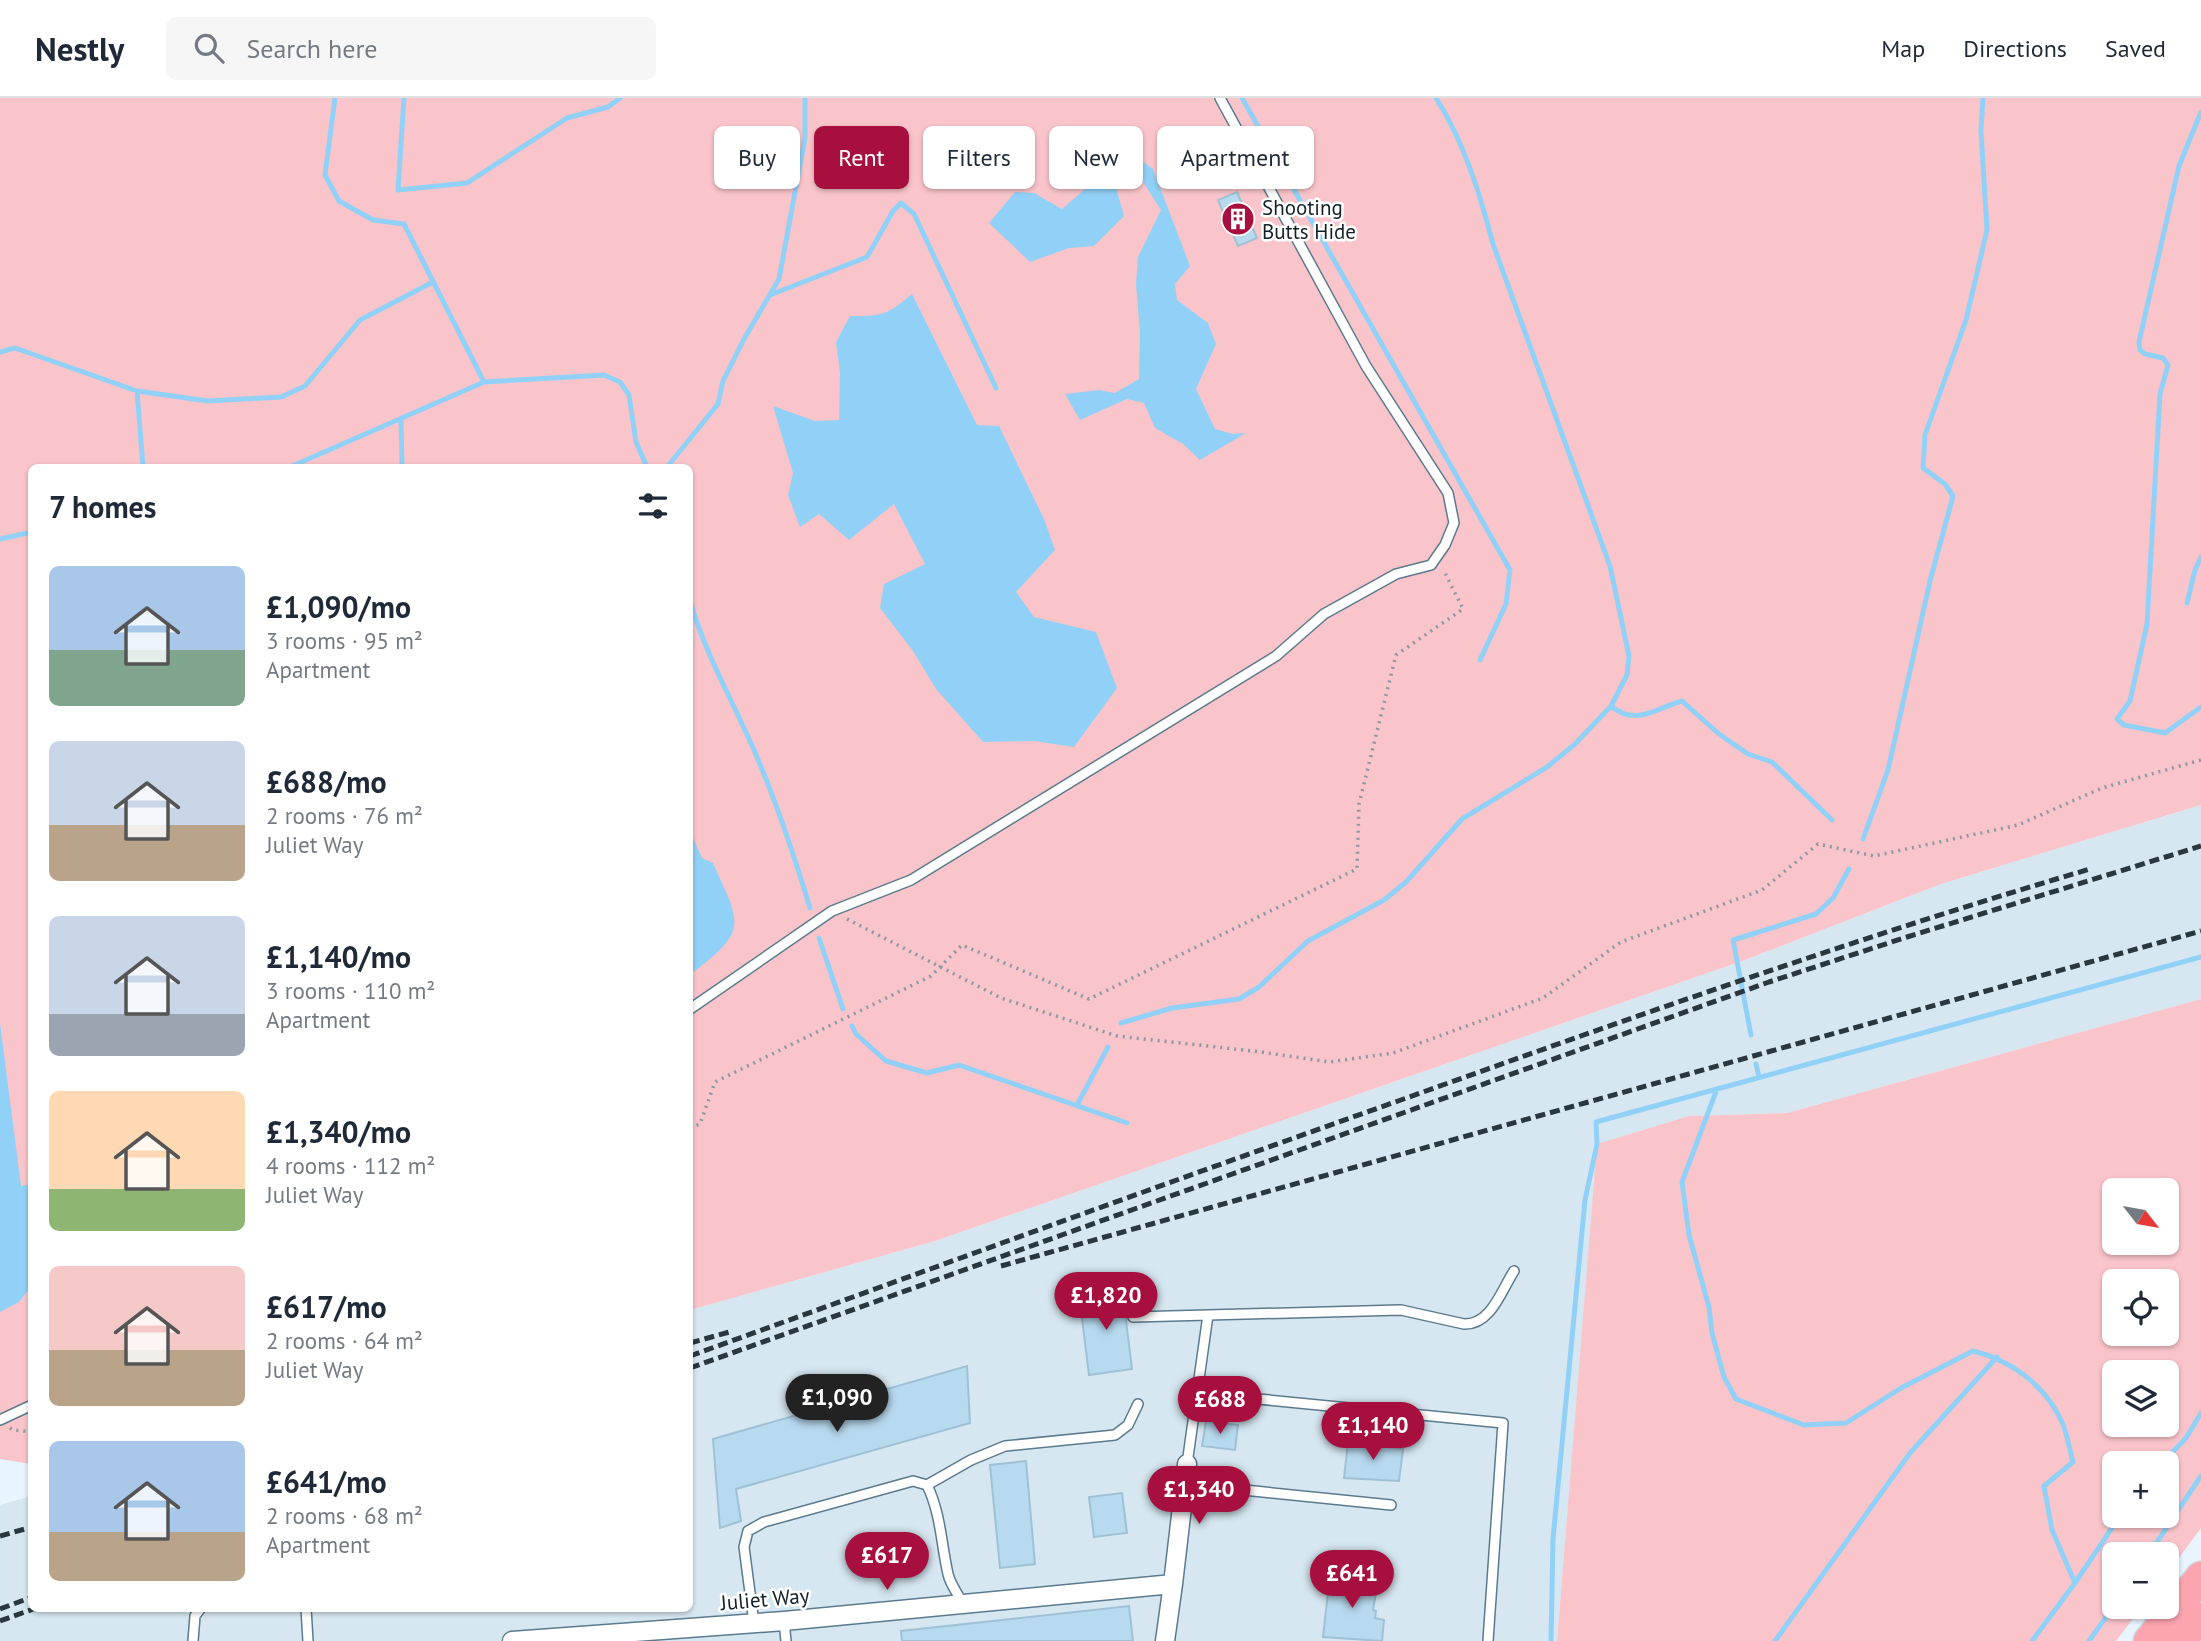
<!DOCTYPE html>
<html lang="en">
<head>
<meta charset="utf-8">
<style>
	:root { --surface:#fff; --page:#f6f6f7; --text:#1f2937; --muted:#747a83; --line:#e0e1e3; --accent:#a70f3f }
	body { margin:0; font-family:"PT Sans",sans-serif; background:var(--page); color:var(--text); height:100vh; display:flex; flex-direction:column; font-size:26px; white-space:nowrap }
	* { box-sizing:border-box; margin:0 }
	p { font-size:23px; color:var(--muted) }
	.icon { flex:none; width:38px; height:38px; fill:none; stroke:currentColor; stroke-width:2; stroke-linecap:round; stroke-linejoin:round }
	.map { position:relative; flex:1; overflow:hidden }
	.panel { position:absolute; left:28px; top:366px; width:665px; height:1148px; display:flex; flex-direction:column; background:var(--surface); border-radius:10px; box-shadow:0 2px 5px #0004 }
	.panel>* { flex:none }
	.hud { position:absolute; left:714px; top:28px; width:665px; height:63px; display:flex; gap:14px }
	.needle { width:46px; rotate:121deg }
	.tools { position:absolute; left:2102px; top:1080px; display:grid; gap:14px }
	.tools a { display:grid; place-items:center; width:77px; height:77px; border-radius:10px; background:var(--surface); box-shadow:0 2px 5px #0004; font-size:35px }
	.price { position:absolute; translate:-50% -60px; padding:0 16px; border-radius:24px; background:var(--accent); color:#fff; font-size:23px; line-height:46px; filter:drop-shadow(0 2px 4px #0008) }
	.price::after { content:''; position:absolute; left:50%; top:42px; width:21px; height:16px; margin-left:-10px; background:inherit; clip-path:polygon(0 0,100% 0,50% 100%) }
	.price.active { background:#222; color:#fff }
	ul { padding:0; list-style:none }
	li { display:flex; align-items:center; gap:21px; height:175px; padding:0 21px }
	li span { display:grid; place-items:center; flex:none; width:196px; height:140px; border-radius:10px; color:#555 }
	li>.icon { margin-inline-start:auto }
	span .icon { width:84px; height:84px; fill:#fffc; stroke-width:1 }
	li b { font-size:30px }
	h2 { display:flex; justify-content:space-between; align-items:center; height:84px; padding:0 21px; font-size:30px }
	.chip { padding:0 24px; border-radius:10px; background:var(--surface); box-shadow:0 2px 5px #0004; font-size:24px; line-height:63px }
	.chip.active { background:var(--accent); color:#fff }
	header { display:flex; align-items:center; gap:42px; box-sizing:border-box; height:98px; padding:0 35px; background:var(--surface); border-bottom:2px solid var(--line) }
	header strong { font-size:33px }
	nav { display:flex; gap:38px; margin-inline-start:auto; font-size:24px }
	.search { width:490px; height:63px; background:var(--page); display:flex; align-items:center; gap:18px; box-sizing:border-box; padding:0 24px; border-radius:10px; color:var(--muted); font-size:26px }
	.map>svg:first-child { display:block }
	.built { fill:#d6e7f1 }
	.green { fill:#fac5ca; fill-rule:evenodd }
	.water { fill:#92d1f7 }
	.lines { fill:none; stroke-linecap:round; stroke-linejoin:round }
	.stream { stroke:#92d1f7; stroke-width:5 }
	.building { fill:#b8daef; stroke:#9fc1d6; stroke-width:2 }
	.service-casing { stroke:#5b7a8e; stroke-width:12 }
	.minor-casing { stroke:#5b7a8e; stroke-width:21 }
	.trunk-casing { stroke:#d0d2d4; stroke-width:33 }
	.path { stroke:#8b98a1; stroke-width:3.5; stroke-dasharray:2 5; stroke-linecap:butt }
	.service { stroke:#fff; stroke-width:9 }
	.minor { stroke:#fff; stroke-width:18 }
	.trunk { stroke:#fca4b0; stroke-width:30 }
	.rail { stroke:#2a373f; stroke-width:5; stroke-dasharray:10 5; stroke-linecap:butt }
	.labels { text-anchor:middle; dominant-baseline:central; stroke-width:5; stroke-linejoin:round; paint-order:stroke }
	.poi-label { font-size:21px; fill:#132028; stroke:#fff; text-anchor:start }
	.street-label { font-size:21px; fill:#132028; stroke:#fff }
</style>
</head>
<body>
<header>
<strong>Nestly</strong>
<div class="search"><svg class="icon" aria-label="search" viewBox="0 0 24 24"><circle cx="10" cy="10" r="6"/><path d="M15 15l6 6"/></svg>Search here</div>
<nav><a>Map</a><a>Directions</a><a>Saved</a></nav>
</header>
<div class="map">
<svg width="2201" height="1543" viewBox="0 0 2201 1543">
	<rect width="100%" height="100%" fill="#e8f5fe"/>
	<path class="built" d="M2201 707V901L1787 1015 1689 1018 1598 1046 1557 1543H0V1407L31 1398 32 1510H690V1212L935 1143 1745 862 1941 786Z"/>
	<path class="green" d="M0 0H2201V707L1941 786 1745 862 935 1143 690 1212V369H32L31 1366 0 1361Z
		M2201 901V1430L2167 1476 2166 1456H2114V1508L2142 1509 2116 1543H1557L1597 1046 1689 1018 1787 1015ZM2114 1092H2166V1144H2114ZM2114 1183H2166V1236H2114ZM2114 1274H2166V1326H2114ZM2114 1365H2166V1418H2114Z"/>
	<path class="water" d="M1129 53 1153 71 1190 168 1175 186 1177 202 1208 225 1216 246 1196 291 1215 331 1233 336 1246 335 1200 362 1183 346 1155 330 1144 305 1127 301 1080 322 1065 296 1099 292 1115 295 1139 281 1140 235 1136 186 1138 159 1161 112 1138 76 1115 86 1124 118 1094 148 1069 150 1030 164 989 125 1015 94 1034 95 1062 111Z
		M912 196 977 327 999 328 1044 421 1055 452 1016 494 1034 519 1096 534 1117 590 1074 649 1034 643 983 644 936 591 913 553 880 510 884 486 925 466 894 406 849 442 819 416 800 429 788 397 793 375 773 308 815 323 839 322 840 275 836 244 850 218C883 218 887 217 912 196Z
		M690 733 702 760 713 765C742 829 748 832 690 877Z
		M0 925 21 1088 32 1086 31 1192 29 1191 19 1204 0 1214Z"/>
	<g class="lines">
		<path class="stream" d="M335 0 325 77 339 103 373 122 404 126 484 284 604 277 620 284 629 297 636 344 647 369
			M404 0 398 92 467 85 567 20 608 9 620 0
			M1242 0 1510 472 1506 506 1480 562
			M2201 14 2179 68 2139 244 2140 252 2145 256 2163 260 2168 267 2160 296 2147 526 2130 603 2117 621 2124 627 2165 635 2201 609
			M770 197 867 159 893 113 901 105 914 116 996 290
			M0 254 15 250 137 293 208 303 281 299 305 288 360 222 433 184
			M137 293 143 369
			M401 320 402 369
			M290 369 484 284
			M667 369 718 306 723 283 744 241 779 181 805 40V0
			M0 441 32 434
			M690 503C705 555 732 602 754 652 776 703 794 757 810 810
			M2187 505 2195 472 2201 459
			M1611 608C1636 629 1656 610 1682 603L1719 636 1748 656 1772 664 1832 722
			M1863 741 1888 672 1930 483 1953 398 1945 386 1923 370 1925 337 1966 222 1987 132 1981 33 1983 0
			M819 840 843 911
			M1121 925 1172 910 1239 901 1259 889 1308 843 1384 802 1406 784 1462 721 1547 669 1575 646 1611 608 1627 577 1629 558 1610 468 1493 146C1480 96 1464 44 1436 0
			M852 928 856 936 886 963 927 975 959 967 1127 1025
			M1751 937 1733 842 1816 816 1833 800 1849 771
			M1756 966 1759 979
			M1717 991 1682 1084 1689 1137 1709 1209 1712 1235 1724 1279 1736 1301 1804 1327 1846 1325 1901 1290 1973 1253C2010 1262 2044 1286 2061 1322 2067 1334 2069 1350 2073 1364L2044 1388 2052 1432 2075 1485
			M1077 1007 1108 949
			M2162 1365 2186 1340 2201 1315
			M2149 1456 2201 1378
			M1551 1543 1553 1441 1585 1102 1597 1046 1596 1024 2201 859
			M1775 1543 1910 1355 1997 1259
			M2032 1543 2075 1485 2120 1418
			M2089 1543 2114 1508"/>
	</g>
	<path class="building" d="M1237 94 1257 140 1238 148 1218 102Z
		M1122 1190 1132 1271 1089 1277 1079 1196Z
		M967 1268 970 1325 736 1391 741 1423 720 1430 713 1341Z
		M1206 1323 1238 1327 1235 1352 1202 1348Z
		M1348 1344 1403 1351 1399 1383 1344 1380Z
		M1026 1363 1035 1466 1000 1470 990 1367Z
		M1122 1395 1127 1435 1094 1439 1089 1399Z
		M1330 1476 1378 1483 1373 1512 1376 1513 1375 1520 1384 1522 1382 1543 1323 1539Z
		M1129 1508 1133 1543H902L901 1533Z"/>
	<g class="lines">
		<defs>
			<path id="service" d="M690 911 832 813 911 782 1276 558 1324 516 1396 476 1431 467 1445 447 1454 425 1448 395 1366 268 1220 0
				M1208 1217 1401 1212 1464 1226C1491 1227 1501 1193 1514 1173
				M1133 1219 1208 1217 1187 1366
				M1197 1295 1503 1325 1488 1543
				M0 1322 32 1307
				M1185 1386 1391 1407
				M927 1387 971 1362 1005 1348 1115 1337 1128 1327 1138 1306
				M306 1510 308 1543
				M784 1523 786 1543
				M754 1525 744 1449 748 1433 764 1424 913 1383 927 1387C941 1416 941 1445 948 1476 950 1486 958 1496 963 1506
				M193 1543 195 1518 201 1510"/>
			<path id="minor" d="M1173 1486 1187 1366
				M512 1543 784 1523 1173 1486 1165 1543"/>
			<path id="trunk" d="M2149 1543 2201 1479
				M2179 1543 2201 1520"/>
		</defs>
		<use href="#service" class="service-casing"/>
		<use href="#minor" class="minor-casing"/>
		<use href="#trunk" class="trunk-casing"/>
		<path class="path" d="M847 821 1001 900 1117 938 1253 953 1330 964 1393 955 1543 900 1621 844 1762 792 1818 746 1874 758 2018 727 2102 690 2201 662
			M690 1030 700 1026 715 984 931 878 962 847 1089 901 1357 771 1359 706 1396 557 1463 511 1444 473
			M10 1330 13 1332 32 1334"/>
		<use href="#service" class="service"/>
		<use href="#minor" class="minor"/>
		<use href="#trunk" class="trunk"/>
		<path class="rail" d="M1001 1168 2201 833
			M690 1245 733 1233
			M690 1258C925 1173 1161 1087 1398 1003 1627 921 1856 840 2090 771
			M690 1270 1769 884 1907 839 2201 748
			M0 1438 32 1429
			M0 1511 32 1499
			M0 1523 36 1510"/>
	</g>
	<defs>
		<symbol id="building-disc" viewBox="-11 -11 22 22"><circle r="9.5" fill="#a70f3f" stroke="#fff"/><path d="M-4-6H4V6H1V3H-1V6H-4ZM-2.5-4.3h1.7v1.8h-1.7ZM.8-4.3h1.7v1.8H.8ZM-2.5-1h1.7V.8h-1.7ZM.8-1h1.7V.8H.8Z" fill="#fff"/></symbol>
	</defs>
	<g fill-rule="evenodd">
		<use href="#building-disc" x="1219" y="102" width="38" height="38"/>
	</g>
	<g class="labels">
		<g class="poi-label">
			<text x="1262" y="109">Shooting<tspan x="1262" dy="24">Butts Hide</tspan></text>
		</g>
		<g class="street-label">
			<text transform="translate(765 1501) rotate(-5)">Juliet Way</text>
		</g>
	</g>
</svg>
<div class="tools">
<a><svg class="needle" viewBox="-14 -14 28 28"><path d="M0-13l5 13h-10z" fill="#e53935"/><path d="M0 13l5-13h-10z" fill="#747a83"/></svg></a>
<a><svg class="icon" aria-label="locate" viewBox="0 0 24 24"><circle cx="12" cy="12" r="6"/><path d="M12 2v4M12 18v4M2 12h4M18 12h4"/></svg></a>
<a><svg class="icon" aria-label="layers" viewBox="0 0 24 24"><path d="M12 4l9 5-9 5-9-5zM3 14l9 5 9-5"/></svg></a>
<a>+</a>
<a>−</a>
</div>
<b class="price" style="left:1106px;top:1234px">£1,820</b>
<b class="price active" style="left:837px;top:1336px">£1,090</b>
<b class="price" style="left:1220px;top:1338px">£688</b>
<b class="price" style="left:1373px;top:1364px">£1,140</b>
<b class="price" style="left:1199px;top:1428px">£1,340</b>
<b class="price" style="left:887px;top:1494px">£617</b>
<b class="price" style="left:1352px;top:1512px">£641</b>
<div class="hud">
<a class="chip">Buy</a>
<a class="chip active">Rent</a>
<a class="chip">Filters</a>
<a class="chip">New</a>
<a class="chip">Apartment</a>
</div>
<section class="panel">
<h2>7 homes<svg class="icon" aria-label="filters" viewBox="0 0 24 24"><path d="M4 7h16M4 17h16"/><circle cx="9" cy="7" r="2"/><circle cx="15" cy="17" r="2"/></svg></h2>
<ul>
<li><span style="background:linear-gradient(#a9c7e8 60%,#7fa58c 0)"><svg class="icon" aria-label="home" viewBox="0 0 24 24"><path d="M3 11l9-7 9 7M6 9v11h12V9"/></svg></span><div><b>£1,090/mo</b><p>3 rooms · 95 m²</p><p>Apartment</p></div></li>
<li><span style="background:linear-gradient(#c9d6e8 60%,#b9a48a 0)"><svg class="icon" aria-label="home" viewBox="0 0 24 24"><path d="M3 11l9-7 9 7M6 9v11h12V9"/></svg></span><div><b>£688/mo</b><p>2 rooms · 76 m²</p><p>Juliet Way</p></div></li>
<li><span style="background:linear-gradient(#c9d6e8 70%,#9aa5b1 0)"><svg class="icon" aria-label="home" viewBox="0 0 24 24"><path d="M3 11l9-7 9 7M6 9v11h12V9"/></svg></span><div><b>£1,140/mo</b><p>3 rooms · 110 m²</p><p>Apartment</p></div></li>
<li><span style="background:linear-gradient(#ffd9b3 70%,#8fb573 0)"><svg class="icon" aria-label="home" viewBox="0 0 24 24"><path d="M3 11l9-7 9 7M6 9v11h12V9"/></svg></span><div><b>£1,340/mo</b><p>4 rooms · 112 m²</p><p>Juliet Way</p></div></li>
<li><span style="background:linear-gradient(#f6c9c9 60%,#b9a48a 0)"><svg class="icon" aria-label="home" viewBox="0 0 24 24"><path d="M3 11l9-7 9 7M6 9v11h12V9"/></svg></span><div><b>£617/mo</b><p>2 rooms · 64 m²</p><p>Juliet Way</p></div></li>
<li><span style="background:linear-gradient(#a9c7e8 65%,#b9a48a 0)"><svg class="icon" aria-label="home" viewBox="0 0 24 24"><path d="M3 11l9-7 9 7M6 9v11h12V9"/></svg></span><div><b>£641/mo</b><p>2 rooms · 68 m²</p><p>Apartment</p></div></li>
</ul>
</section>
</div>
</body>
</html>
